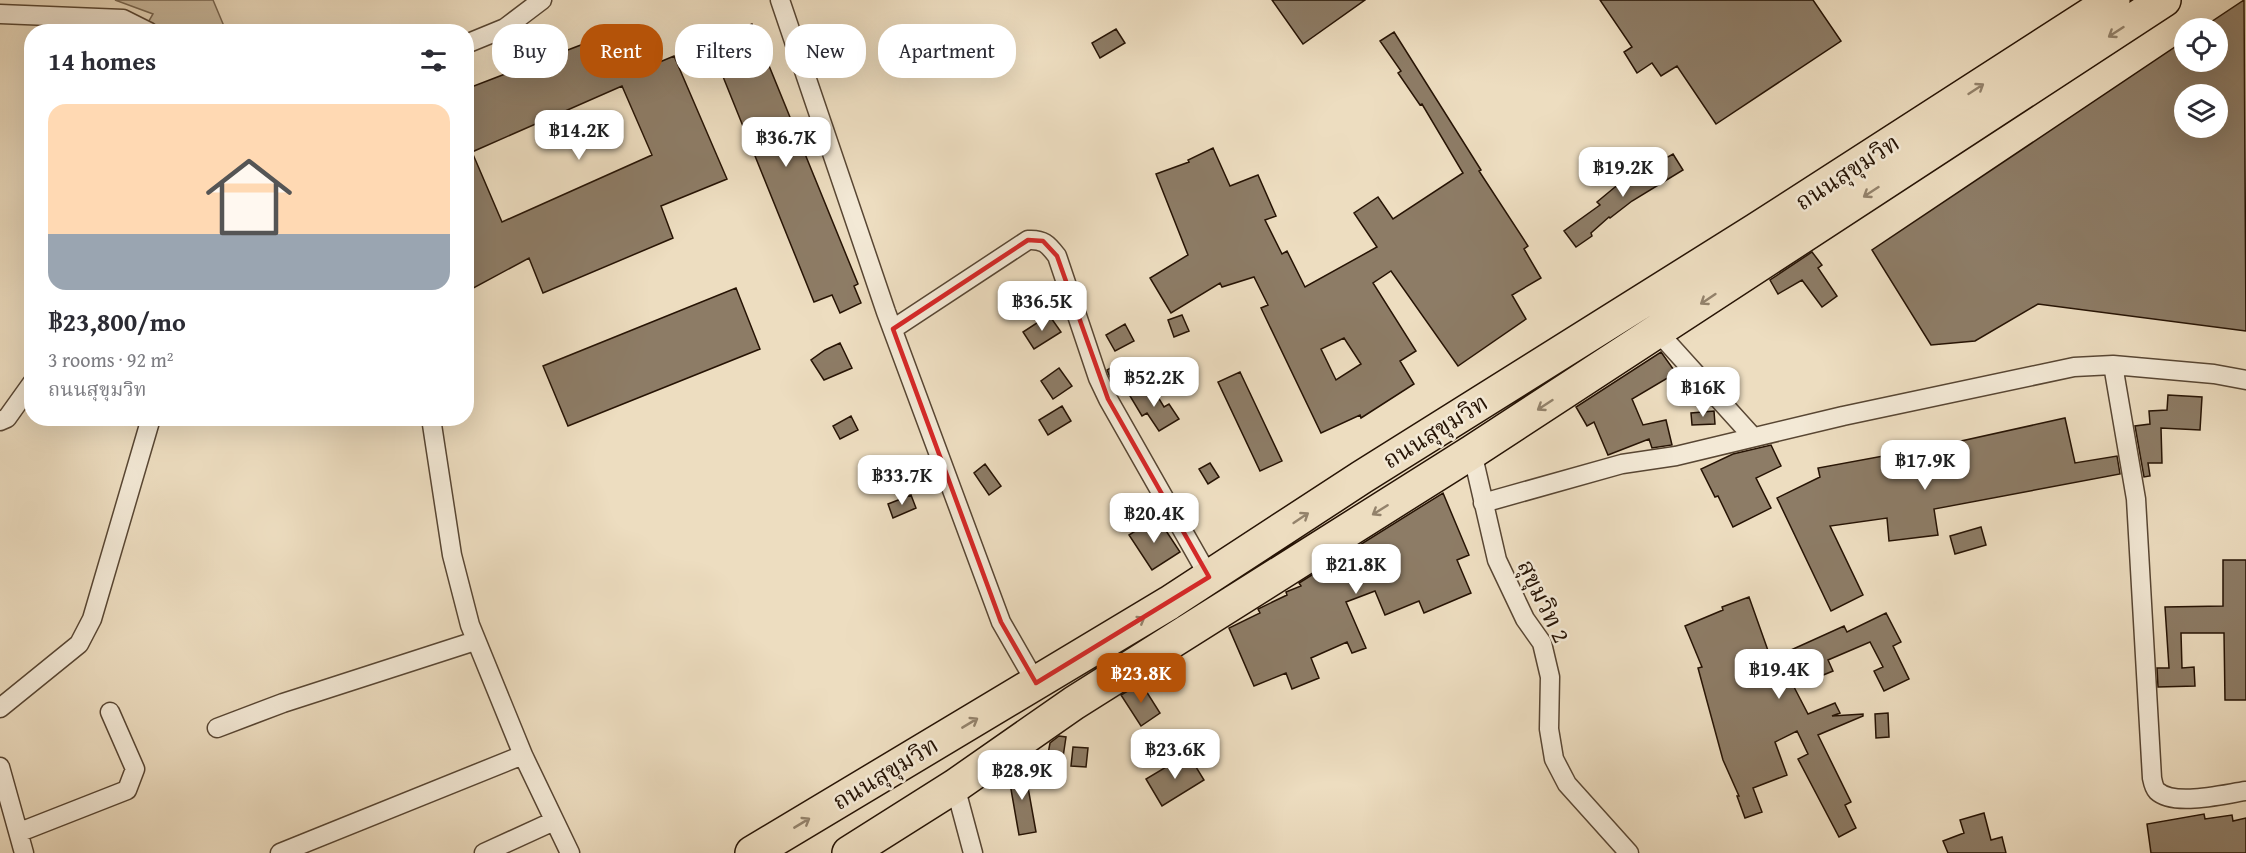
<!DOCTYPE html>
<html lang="en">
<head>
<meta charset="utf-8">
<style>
	:root { --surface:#fff; --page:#f2f2f3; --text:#2b2b33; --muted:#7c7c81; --line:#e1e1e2; --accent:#b45309 }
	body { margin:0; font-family:"Gentium Book Plus","Noto Serif Thai",serif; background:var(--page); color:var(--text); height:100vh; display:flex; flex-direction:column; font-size:22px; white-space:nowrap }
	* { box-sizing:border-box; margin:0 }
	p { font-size:20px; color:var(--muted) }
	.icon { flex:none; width:33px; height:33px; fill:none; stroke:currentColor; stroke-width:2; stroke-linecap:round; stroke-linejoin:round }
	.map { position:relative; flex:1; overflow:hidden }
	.panel { position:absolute; left:24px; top:24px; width:450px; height:402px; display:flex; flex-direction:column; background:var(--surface); border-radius:24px; box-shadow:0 6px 24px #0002 }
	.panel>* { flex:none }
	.guide { position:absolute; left:492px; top:24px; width:570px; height:54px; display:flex; gap:12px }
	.tools { position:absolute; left:2174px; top:18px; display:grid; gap:12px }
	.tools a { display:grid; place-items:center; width:54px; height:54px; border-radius:50%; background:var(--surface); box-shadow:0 6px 24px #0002; font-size:30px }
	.price { position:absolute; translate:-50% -51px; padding:0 14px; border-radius:12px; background:#fff; color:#222; font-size:20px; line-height:39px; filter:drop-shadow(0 2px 3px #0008) }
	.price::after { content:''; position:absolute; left:50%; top:36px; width:18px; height:14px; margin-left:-9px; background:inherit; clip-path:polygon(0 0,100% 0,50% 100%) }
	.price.active { background:var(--accent); color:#fff }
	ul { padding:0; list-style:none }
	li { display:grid; align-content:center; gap:12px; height:318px; padding:0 24px }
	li+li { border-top:2px solid var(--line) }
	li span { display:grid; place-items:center; height:186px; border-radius:18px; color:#555 }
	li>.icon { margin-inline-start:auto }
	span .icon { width:108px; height:108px; fill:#fffc; stroke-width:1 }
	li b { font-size:26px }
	h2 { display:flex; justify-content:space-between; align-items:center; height:72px; padding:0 24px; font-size:26px }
	.chip { padding:0 21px; border-radius:24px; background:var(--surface); box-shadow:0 6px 24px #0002; font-size:21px; line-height:54px }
	.chip.active { background:var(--accent); color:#fff }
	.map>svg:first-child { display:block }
	.green { fill:#cbbba0; stroke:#786752; stroke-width:1.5 }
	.building { fill:#8d7c66; stroke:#261304; stroke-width:1.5; fill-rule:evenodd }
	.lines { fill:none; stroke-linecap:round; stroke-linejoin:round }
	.street-casing { stroke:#584633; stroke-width:21 }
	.highway-casing { stroke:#261304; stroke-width:36 }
	.street { stroke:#f3e9d6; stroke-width:18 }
	.highway { stroke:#edddc0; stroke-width:33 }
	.oneway { stroke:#93826b }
	.marked { fill:none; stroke:#d62828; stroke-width:4.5; stroke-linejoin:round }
	.labels { text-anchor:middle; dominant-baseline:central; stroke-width:5; stroke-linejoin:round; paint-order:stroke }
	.street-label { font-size:24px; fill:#261304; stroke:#f3e9d6 }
</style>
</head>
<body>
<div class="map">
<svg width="2246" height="853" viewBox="0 0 2246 853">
	<rect width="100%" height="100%" fill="#edddc0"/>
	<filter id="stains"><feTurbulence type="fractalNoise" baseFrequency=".00333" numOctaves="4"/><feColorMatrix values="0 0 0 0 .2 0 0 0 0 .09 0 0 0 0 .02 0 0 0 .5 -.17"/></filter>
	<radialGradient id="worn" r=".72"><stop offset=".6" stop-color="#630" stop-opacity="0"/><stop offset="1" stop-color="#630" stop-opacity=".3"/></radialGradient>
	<path class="green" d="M115 0H213L226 31H143L153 14Z"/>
	<path class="building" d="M1272 0H1365L1303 44Z
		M1600 0H1813L1841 41 1716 124 1677 66 1661 76 1652 63 1637 73 1624 52 1632 47Z
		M2244 0 2246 331 2038 304 1975 341 1931 345 1872 250 2184 41V62H2217V28H2202ZM2184 94H2217V128H2184Z
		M752 24 858 284 854 286 861 303 840 313 832 295 814 302 709 42Z
		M1116 29 1125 43 1100 58 1092 43Z
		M620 30 627 46 645 42 655 64 674 56 727 179 661 206 673 238 543 293 529 258 466 292V89ZM622 86 652 155 502 222 472 152Z
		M1394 32 1481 170 1479 171 1528 246 1524 249 1541 278 1512 295 1526 319 1458 366 1391 271 1373 283 1416 351 1400 361 1414 384 1361 418 1360 415 1321 433 1261 308 1268 305 1254 277 1222 287 1220 283 1171 313 1150 278 1188 255 1156 174 1189 162 1188 160 1213 148 1230 186 1258 175 1276 216 1265 220 1282 254 1287 251 1305 287 1377 247 1354 213 1378 197 1393 219 1463 173 1422 104 1420 105 1398 73 1401 71 1380 41ZM1344 338 1361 364 1336 380 1321 349Z
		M1673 154 1683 170 1632 201 1610 218 1609 217 1591 233 1592 236 1576 247 1564 231 1600 205 1597 202 1615 187Z
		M1812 252 1822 265 1818 268 1837 296 1822 307 1802 280 1778 294 1770 280Z
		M736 288 760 349 568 426 543 366Z
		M1049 315 1061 332 1034 349 1023 332Z
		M1182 315 1189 331 1174 337 1168 320Z
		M1125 324 1134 341 1115 351 1106 335Z
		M840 343 852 368 824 380 811 360 825 350Z
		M1661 352 1676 373 1632 399 1643 425 1666 420 1672 445 1652 448 1649 439 1608 455 1594 422 1587 426 1576 407Z
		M1119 363 1126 377 1113 384 1107 370Z
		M1059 368 1072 386 1053 399 1041 381Z
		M1240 372 1282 461 1260 471 1218 382Z
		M1150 384 1164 407 1169 404 1179 419 1159 431 1147 413 1142 416 1130 396Z
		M2168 395 2202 397 2200 430 2161 428 2162 463H2148L2150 476 2144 477 2135 426 2150 424 2149 411 2167 410Z
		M1062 406 1071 421 1048 435 1039 420Z
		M1714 411 1715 424 1692 425 1691 413Z
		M851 416 858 430 840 439 833 426Z
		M2065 418 2075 463 2117 456 2120 474 1934 509 1938 535 1889 541 1887 518 1830 526 1863 595 1831 611 1777 498 1820 477 1818 468 1943 445Z
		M1771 445 1781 466 1756 478 1771 508 1733 527 1718 496 1715 497 1701 469 1733 454Z
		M1210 463 1219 477 1208 484 1199 469Z
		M985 464 1001 486 989 495 974 473Z
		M1443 493 1469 555 1457 560 1471 593 1424 613 1419 601 1385 615 1375 591 1346 602 1366 648 1352 653 1347 642 1311 658 1319 678 1292 689 1286 673 1254 686 1229 628 1260 613 1258 609 1287 595 1286 592 1301 586 1299 583Z
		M911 495 916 508 893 518 888 504Z
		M1157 517 1180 552 1152 570 1129 535Z
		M1981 527 1986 545 1955 554 1950 536Z
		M2223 560H2246V700H2225L2224 633H2181L2182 668 2194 667 2195 686 2158 687 2157 668H2169L2165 607 2223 606Z
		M1749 597 1771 659 1844 626 1847 632 1886 613 1901 642 1893 646 1909 679 1884 691 1874 671 1883 667 1870 642 1828 660 1833 671 1794 687 1808 714 1835 703 1840 713 1832 716 1863 714V716L1818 735 1851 802 1845 805 1856 828 1839 837 1798 759 1808 754 1797 731 1775 742 1787 775 1753 788 1762 812 1745 818 1737 796H1739L1723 760 1698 668 1702 667 1685 626 1723 610 1722 607Z
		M1141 683 1160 713 1141 726 1121 695Z
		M1888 713 1889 737 1876 738 1875 714Z
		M1059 736 1066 737 1063 757 1048 754 1050 743Z
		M1073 747 1088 748 1086 767 1071 766Z
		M1188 754 1204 780 1162 806 1146 779Z
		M1024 765 1036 832 1019 835 1008 772 1017 766Z
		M1984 813 1991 840 2002 837 2006 853H1948L1943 841 1964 833 1960 820Z
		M2204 814 2205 819 2232 815 2233 821 2246 818V853H2151L2147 824Z"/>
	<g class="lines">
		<defs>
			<path id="street" d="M780 0 886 312 1001 622 1036 683
				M0 14 123 19 149 32
				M466 44 505 28 542 0
				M893 329 1028 240C1043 239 1048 244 1057 256L1098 378 1108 399 1209 577
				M1658 332 1753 437
				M2113 365 2214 374 2246 380
				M431 418 452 555 470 625 523 755 570 853
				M0 421 7 418 32 383
				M1472 452 1497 560 1525 619 1542 643 1550 677 1549 729 1554 759 1567 784 1629 853
				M1483 503 1622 464 1676 456 1843 416 2074 367 2113 365 2136 499 2152 778C2153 783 2154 788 2157 791 2174 807 2224 794 2246 791
				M0 708 79 644 92 619 151 418
				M217 728 283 703 475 641
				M0 767 24 853
				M955 786 973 853
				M20 832 127 790 135 769 110 712
				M280 853 523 755
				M484 853 554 821"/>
			<path id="highway" d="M752 853 1169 603 1362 477 1756 230 2113 0
				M849 853 955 786 1074 703 1472 452 2164 0"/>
		</defs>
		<use href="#street" class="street-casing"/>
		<use href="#highway" class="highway-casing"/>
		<use href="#street" class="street"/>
		<use href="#highway" class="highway"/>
	</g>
	<defs><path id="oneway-shaft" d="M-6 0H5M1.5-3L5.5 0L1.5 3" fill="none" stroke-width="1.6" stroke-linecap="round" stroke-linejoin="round" transform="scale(1.5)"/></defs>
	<g class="oneway">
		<use href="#oneway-shaft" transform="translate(2116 32) rotate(147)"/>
		<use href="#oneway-shaft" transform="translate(1976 89) rotate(-33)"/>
		<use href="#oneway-shaft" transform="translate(1871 192) rotate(147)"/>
		<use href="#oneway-shaft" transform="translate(1708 299) rotate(146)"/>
		<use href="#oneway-shaft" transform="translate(1545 405) rotate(147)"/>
		<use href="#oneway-shaft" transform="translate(1380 510) rotate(148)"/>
		<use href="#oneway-shaft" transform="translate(1301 518) rotate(-34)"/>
		<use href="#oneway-shaft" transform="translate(1137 622) rotate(-31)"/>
		<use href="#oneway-shaft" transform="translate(970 723) rotate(-31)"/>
		<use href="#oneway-shaft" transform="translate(802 823) rotate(-31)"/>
	</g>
	<path class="marked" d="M1028 240 1043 241 1057 256 1108 399 1209 577 1036 683 1001 622 893 329Z"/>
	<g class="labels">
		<g class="street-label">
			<text transform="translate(1847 172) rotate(-33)">ถนนสุขุมวิท</text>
			<text transform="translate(1435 431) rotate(-32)">ถนนสุขุมวิท</text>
			<text transform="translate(1544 601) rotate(64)">สุขุมวิท 2</text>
			<text transform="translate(885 773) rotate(-31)">ถนนสุขุมวิท</text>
		</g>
	</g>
	<rect width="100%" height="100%" filter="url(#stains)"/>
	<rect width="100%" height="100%" fill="url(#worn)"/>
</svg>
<div class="tools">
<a><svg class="icon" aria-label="locate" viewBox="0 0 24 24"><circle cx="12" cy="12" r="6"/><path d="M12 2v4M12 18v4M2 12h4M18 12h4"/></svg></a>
<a><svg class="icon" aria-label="layers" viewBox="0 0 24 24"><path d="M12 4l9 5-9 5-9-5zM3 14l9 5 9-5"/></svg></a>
</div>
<b class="price" style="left:579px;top:161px">฿14.2K</b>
<b class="price" style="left:786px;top:168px">฿36.7K</b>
<b class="price" style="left:1623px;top:198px">฿19.2K</b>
<b class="price" style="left:1042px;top:332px">฿36.5K</b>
<b class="price" style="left:1154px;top:408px">฿52.2K</b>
<b class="price" style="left:1703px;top:418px">฿16K</b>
<b class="price" style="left:1925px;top:491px">฿17.9K</b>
<b class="price" style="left:902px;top:506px">฿33.7K</b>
<b class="price" style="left:1154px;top:544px">฿20.4K</b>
<b class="price" style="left:1356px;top:595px">฿21.8K</b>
<b class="price" style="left:1779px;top:700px">฿19.4K</b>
<b class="price active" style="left:1141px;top:704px">฿23.8K</b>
<b class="price" style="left:1175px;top:780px">฿23.6K</b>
<b class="price" style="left:1022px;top:801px">฿28.9K</b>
<div class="guide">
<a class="chip">Buy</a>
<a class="chip active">Rent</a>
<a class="chip">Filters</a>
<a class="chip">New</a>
<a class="chip">Apartment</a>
</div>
<section class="panel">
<h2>14 homes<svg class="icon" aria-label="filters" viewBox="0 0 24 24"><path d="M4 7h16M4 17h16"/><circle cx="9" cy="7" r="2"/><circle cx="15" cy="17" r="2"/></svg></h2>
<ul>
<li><span style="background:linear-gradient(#ffd9b3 70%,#9aa5b1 0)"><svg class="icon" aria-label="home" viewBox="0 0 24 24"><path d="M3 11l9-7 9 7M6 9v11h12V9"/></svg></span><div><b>฿23,800/mo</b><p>3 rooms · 92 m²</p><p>ถนนสุขุมวิท</p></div></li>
</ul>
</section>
</div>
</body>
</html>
